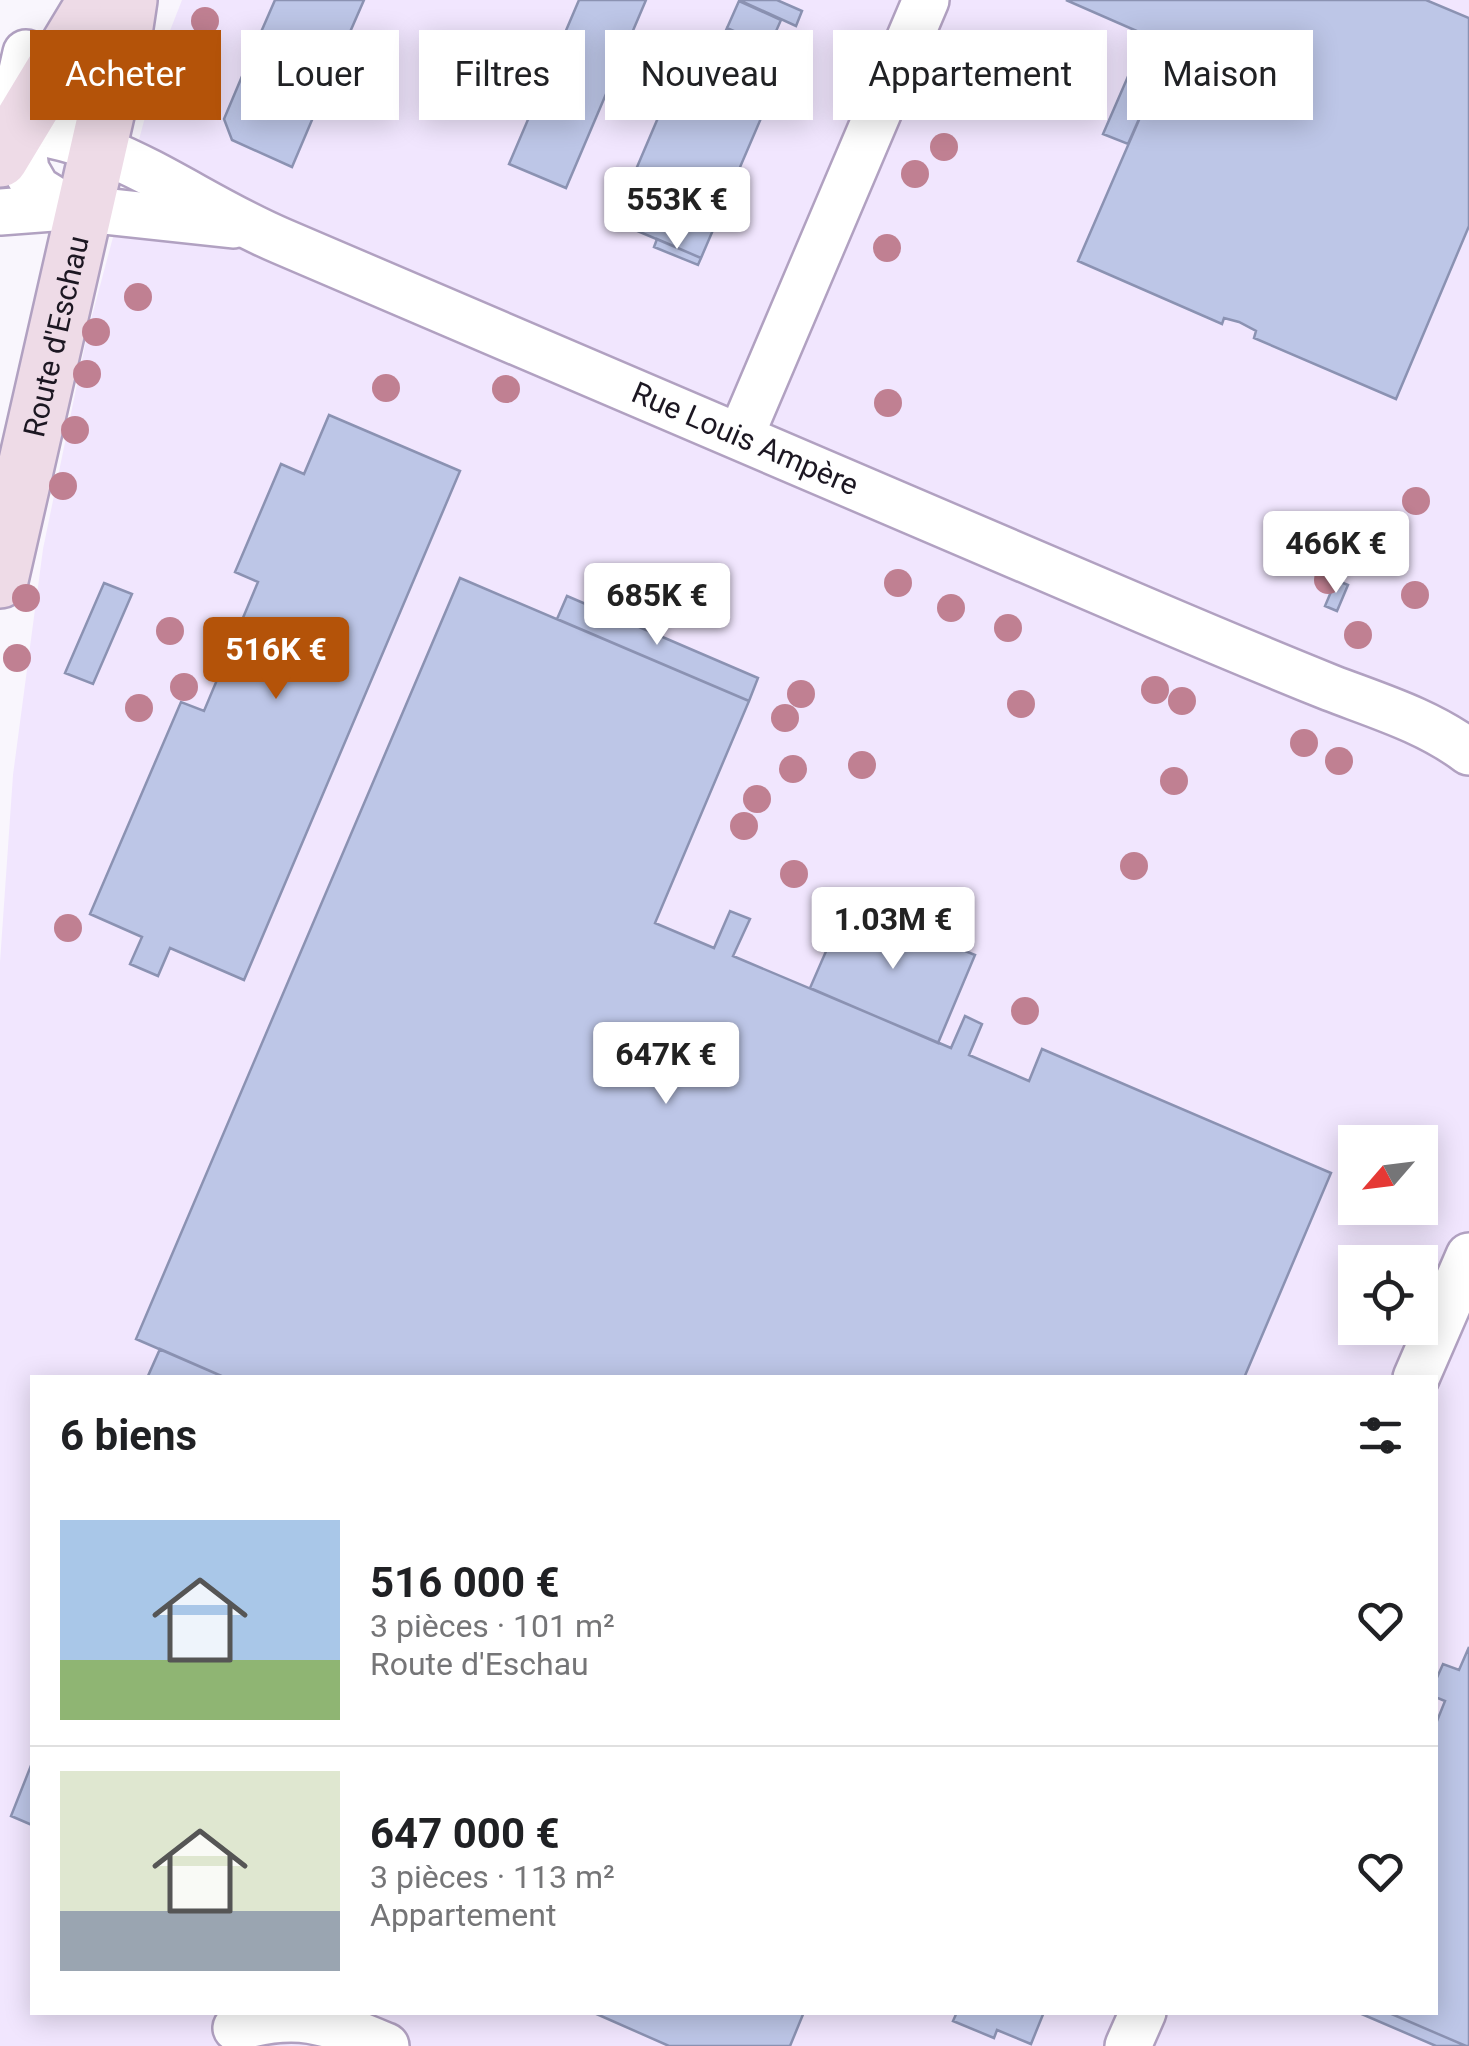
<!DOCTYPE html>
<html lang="fr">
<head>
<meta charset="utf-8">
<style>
	:root { --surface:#fff; --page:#f6f6f6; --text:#202124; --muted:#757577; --line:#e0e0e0; --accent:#b45309 }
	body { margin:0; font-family:Roboto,sans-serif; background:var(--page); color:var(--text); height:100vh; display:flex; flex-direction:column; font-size:38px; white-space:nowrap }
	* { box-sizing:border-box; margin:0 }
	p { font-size:32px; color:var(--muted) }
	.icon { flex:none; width:55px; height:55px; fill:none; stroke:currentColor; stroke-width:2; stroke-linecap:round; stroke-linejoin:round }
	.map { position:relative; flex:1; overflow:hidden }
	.side { position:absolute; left:30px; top:1375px; width:1408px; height:640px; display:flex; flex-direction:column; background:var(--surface); border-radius:0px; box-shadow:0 5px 25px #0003 }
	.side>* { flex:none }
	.hud { position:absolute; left:30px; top:30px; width:1410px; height:90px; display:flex; gap:20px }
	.needle { width:65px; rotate:242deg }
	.fabs { position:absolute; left:1338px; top:1125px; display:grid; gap:20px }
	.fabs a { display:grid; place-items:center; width:100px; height:100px; border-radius:0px; background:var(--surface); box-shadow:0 5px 25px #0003; font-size:50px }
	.price { position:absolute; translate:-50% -85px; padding:0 22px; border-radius:10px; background:#fff; color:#222; font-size:32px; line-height:65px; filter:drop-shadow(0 2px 5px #0008) }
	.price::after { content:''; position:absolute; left:50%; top:60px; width:30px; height:22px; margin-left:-15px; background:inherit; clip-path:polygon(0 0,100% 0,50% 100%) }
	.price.active { background:var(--accent); color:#fff }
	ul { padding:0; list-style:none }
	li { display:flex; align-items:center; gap:30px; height:250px; padding:0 30px }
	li+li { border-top:2px solid var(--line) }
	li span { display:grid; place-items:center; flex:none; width:280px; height:200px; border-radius:0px; color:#555 }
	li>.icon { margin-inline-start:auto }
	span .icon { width:120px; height:120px; fill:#fffc; stroke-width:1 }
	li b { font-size:42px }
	h2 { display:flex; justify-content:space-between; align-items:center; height:120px; padding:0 30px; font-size:42px }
	.chip { padding:0 35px; border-radius:0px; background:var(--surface); box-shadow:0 5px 25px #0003; font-size:35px; line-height:90px }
	.chip.active { background:var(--accent); color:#fff }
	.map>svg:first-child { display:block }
	.built { fill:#f1e6fe; fill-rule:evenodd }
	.building { fill:#bdc6e7; stroke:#8b92b2; stroke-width:2.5 }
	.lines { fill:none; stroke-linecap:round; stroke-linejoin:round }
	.street-casing { stroke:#b1a1c1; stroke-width:50 }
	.secondary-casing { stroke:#b1a1c1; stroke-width:60 }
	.street { stroke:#fff; stroke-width:45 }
	.secondary { stroke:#eedbe7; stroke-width:55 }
	.tree { fill:#c08092 }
	.labels { text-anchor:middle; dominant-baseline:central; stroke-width:9; stroke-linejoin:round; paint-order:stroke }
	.street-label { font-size:30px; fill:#1c1722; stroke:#fff }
</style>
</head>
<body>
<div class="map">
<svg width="1469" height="2046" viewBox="0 0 1469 2046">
	<rect width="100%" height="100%" fill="#f9f6fd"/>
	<path class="built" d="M182 0H1469V2046H0V962L13 775 43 549 88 331 164 46ZM1355 1142H1420V1208H1355ZM1355 1262H1420V1328H1355ZM32 1378H1435V2012H32Z"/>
	<path class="building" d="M275 0H364L326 87 251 55Z
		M579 0H646L566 188 509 164Z
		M739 0H777L802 11 796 26Z
		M1066 0H1426L1469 18V226L1396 399 1254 338 1256 331 1239 322 1224 318 1222 324 1078 261 1171 46Z
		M739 1 781 20 769 47 727 28Z
		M727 28 753 40 747 55 720 44Z
		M1146 35 1171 46 1128 144 1103 134Z
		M251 55 326 87 292 167 232 140 224 119Z
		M675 78 762 116 701 258 614 221Z
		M657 239 701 258 698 265 654 247Z
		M329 415 460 471 244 980 170 948 158 976 130 964 142 937 90 914 181 702 204 711 258 582 235 572 281 464 304 474Z
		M460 578 749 701 655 923 714 948 730 911 750 919 733 956 951 1048 965 1016 982 1024 969 1055 1029 1081 1042 1049 1331 1173 1244 1378H226L136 1339Z
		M1336 580 1348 585 1337 611 1325 606Z
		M104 583 132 594 93 684 65 673Z
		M567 596 758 678 749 701 557 619Z
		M864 895 905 911 899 925 859 908Z
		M847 903 975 955 938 1043 810 988Z
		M160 1349 226 1378H152L148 1376Z
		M1469 1647V2046H1466L1387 2012H1435V1726L1445 1701 1435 1697V1682L1443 1664 1459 1670Z
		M32 1763V1825L11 1816Z
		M592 2012H804L790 2046H669Z
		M957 2012H1044L1031 2044 997 2030 994 2038 953 2021Z
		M1357 2012H1387L1466 2046H1436Z"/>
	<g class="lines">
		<defs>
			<g id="street">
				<path d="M26 53 16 97 26 170 37 189 66 207"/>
				<path id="s1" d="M0 129C110 131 186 201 281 241 570 362 858 486 1146 611 1207 637 1269 663 1331 688 1378 706 1428 721 1469 752"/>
				<path d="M0 212 66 207 233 225"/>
				<path d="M741 435 926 0"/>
				<path d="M1416 1378 1469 1256"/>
				<path d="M236 2028C300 2009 327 2022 386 2046"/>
				<path d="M1128 2046 1143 2012"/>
			</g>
			<g id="secondary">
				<path d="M0 159 96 0"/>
				<path id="s2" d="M0 580 123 40 129 0"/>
			</g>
		</defs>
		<use href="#street" class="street-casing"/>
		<use href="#secondary" class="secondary-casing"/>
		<use href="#street" class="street"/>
		<use href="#secondary" class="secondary"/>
	</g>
	<g class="tree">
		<circle cx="205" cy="21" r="14"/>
		<circle cx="944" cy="147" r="14"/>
		<circle cx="915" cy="174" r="14"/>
		<circle cx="887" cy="248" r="14"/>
		<circle cx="138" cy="297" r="14"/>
		<circle cx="96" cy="332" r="14"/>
		<circle cx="87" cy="374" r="14"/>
		<circle cx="386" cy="388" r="14"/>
		<circle cx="506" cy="389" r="14"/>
		<circle cx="888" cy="403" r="14"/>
		<circle cx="75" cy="430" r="14"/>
		<circle cx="63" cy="486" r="14"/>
		<circle cx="1416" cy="501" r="14"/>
		<circle cx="1328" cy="580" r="14"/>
		<circle cx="898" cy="583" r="14"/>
		<circle cx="1415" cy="595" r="14"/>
		<circle cx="26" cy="598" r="14"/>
		<circle cx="951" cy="608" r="14"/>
		<circle cx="1008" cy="628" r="14"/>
		<circle cx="170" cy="631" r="14"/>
		<circle cx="1358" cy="635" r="14"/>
		<circle cx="17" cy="658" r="14"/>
		<circle cx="184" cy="687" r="14"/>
		<circle cx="1155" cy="690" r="14"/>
		<circle cx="801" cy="694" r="14"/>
		<circle cx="1182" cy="701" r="14"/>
		<circle cx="1021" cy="704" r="14"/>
		<circle cx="139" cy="708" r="14"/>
		<circle cx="785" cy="718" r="14"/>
		<circle cx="1304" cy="743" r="14"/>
		<circle cx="1339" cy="761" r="14"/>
		<circle cx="862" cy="765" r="14"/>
		<circle cx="793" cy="769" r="14"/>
		<circle cx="1174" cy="781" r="14"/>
		<circle cx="757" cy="799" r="14"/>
		<circle cx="744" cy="826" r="14"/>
		<circle cx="1134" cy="866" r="14"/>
		<circle cx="794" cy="874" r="14"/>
		<circle cx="68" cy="928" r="14"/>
		<circle cx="1025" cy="1011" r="14"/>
	</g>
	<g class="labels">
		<g class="street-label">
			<text stroke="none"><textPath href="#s2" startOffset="250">Route d'Eschau</textPath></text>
			<text stroke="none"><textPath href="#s1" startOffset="810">Rue Louis Ampère</textPath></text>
		</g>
	</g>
</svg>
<div class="fabs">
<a><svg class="needle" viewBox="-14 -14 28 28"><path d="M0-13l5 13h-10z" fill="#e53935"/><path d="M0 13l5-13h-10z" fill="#757577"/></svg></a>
<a><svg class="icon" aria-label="locate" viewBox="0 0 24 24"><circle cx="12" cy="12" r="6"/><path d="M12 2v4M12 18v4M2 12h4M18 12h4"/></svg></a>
</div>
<b class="price" style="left:677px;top:252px">553K €</b>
<b class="price" style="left:1336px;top:596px">466K €</b>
<b class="price" style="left:657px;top:648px">685K €</b>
<b class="price active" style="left:276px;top:702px">516K €</b>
<b class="price" style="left:893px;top:972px">1.03M €</b>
<b class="price" style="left:666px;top:1107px">647K €</b>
<div class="hud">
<a class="chip active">Acheter</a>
<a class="chip">Louer</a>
<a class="chip">Filtres</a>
<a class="chip">Nouveau</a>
<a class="chip">Appartement</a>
<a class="chip">Maison</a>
</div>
<section class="side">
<h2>6 biens<svg class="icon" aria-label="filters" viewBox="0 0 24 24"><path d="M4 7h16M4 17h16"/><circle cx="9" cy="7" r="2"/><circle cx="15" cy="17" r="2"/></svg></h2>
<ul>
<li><span style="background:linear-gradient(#a9c7e8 70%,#8fb573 0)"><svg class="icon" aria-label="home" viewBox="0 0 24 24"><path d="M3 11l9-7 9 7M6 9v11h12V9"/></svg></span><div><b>516 000 €</b><p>3 pièces · 101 m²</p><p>Route d'Eschau</p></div><svg class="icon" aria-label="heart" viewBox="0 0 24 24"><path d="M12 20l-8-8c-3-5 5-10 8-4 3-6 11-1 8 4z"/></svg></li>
<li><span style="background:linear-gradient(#dfe7d0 70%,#9aa5b1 0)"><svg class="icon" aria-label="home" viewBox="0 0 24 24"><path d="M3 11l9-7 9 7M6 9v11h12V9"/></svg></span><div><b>647 000 €</b><p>3 pièces · 113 m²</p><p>Appartement</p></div><svg class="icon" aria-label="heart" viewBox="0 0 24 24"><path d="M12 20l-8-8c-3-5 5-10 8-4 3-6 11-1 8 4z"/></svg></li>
</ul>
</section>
</div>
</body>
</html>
